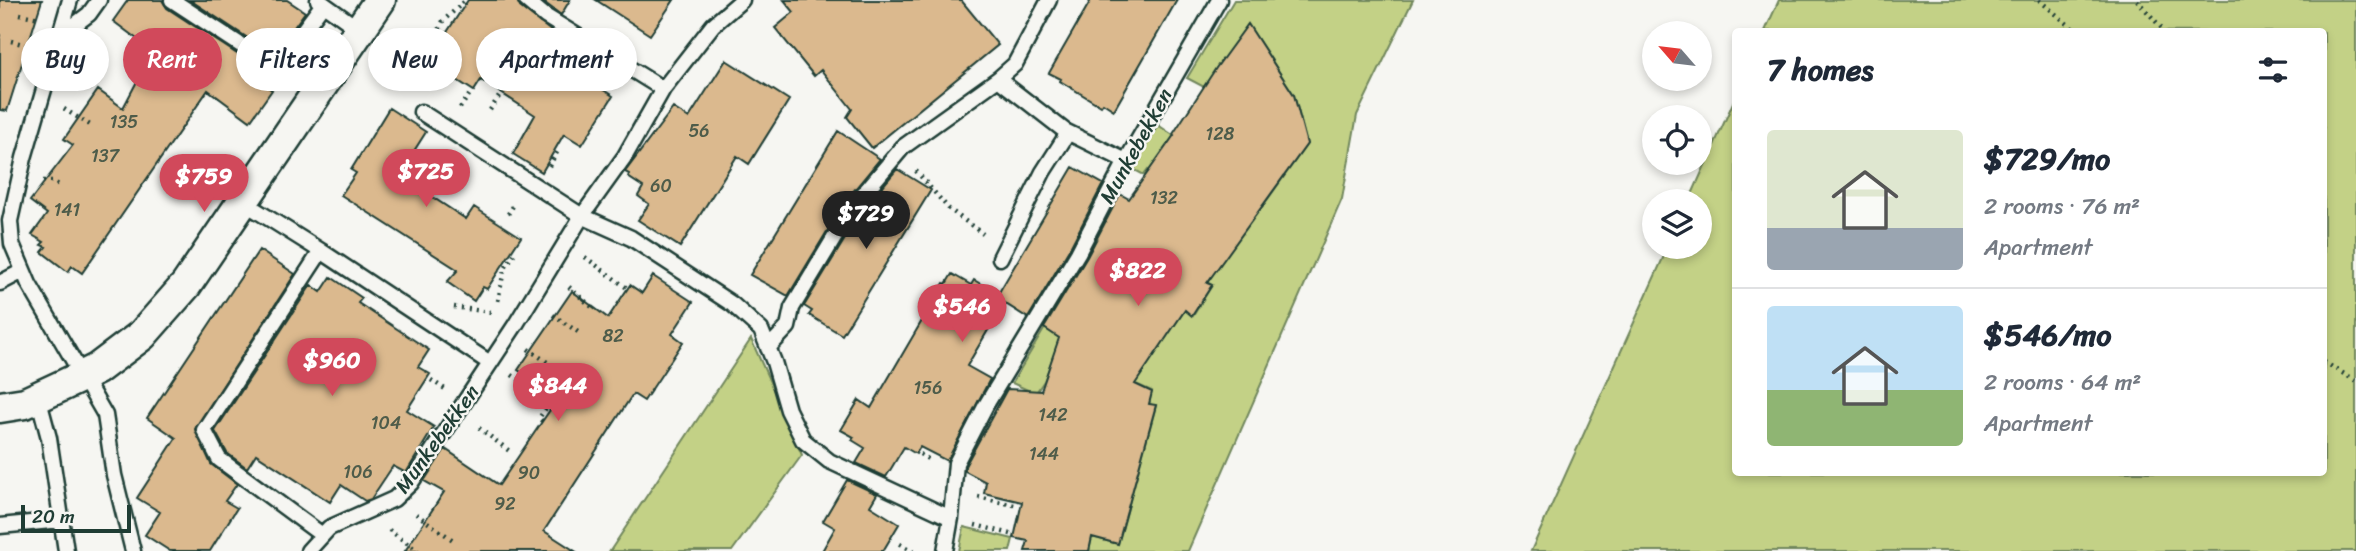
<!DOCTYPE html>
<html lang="en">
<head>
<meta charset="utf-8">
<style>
	:root { --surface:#fff; --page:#f6f6f7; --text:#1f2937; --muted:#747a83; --line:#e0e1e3; --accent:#d1495b }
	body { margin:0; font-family:Sriracha,sans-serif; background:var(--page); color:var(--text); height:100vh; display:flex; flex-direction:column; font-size:26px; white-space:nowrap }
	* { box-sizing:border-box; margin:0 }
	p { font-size:23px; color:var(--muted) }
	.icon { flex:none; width:38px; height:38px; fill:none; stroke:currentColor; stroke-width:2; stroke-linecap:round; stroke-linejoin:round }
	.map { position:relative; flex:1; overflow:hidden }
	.panel { position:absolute; left:1732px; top:28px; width:595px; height:448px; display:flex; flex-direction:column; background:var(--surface); border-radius:7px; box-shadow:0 4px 10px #0003 }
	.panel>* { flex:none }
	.banner { position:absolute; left:21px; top:28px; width:665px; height:63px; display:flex; gap:14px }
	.needle { width:46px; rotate:298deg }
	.controls { position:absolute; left:1642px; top:21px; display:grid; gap:14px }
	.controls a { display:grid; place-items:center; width:70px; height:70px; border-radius:50%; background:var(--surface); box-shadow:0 4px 10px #0003; font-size:35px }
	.scale { position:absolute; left:21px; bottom:18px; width:110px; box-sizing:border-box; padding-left:7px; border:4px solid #1f3d34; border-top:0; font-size:19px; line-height:24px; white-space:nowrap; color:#1f3d34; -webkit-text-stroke:5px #f6f6f2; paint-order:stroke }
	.price { position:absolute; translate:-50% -60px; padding:0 16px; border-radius:24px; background:var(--accent); color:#fff; font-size:23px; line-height:46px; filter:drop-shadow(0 2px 4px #0008) }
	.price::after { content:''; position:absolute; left:50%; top:42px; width:21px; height:16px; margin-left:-10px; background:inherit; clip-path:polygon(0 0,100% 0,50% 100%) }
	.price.active { background:#222; color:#fff }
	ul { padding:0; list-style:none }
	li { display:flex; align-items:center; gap:21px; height:175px; padding:0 35px }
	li+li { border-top:2px solid var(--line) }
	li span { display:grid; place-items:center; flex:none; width:196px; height:140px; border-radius:7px; color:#555 }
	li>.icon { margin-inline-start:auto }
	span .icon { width:84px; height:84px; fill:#fffc; stroke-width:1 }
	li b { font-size:30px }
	h2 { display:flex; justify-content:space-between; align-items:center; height:84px; padding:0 35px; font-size:30px }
	.pill { padding:0 24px; border-radius:32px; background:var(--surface); box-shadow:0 4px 10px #0003; font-size:24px; line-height:63px }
	.pill.active { background:var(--accent); color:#fff }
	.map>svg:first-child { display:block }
	.green { fill:#c3d186; stroke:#71875d; stroke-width:2 }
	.building { fill:#dbb98e; stroke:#1f3d34; stroke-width:2 }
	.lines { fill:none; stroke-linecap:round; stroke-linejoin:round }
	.lane-casing { stroke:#1f3d34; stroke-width:19 }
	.street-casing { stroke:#1f3d34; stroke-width:35 }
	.path { stroke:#1f3d34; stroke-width:4.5; stroke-dasharray:2 5; stroke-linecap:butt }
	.lane { stroke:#f6f6f2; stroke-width:14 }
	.street { stroke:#f6f6f2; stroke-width:30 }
	.labels { text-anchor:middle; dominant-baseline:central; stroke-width:5; stroke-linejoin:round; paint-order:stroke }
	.number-label { font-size:18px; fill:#4e5c4a }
	.street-label { font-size:21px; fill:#1f3d34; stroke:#f6f6f2 }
</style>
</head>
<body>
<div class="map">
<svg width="2356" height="551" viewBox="0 0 2356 551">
	<rect width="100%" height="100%" fill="#f6f6f2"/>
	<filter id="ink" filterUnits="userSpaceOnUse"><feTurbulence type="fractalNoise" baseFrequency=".0143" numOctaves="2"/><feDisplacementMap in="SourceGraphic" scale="14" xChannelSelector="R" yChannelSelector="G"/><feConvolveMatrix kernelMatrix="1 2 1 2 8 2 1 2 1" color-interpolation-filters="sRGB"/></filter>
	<g filter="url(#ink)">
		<path class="green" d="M1234 0H1413L1357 115 1342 199 1188 551H1089L1092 537 1118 544 1156 406 1149 404 1152 391 1056 349 1044 381 1037 391H1030L1012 383 1052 316 1083 331 1143 371 1185 310 1193 316 1212 285 1207 282 1167 185 1148 170 1144 175 1133 169 1158 125 1183 142 1260 210 1307 144 1294 95 1248 24 1204 87 1187 78Z
			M1779 0H2356V551H1531L1668 247H1699V201H1689L1736 96V472H2324V32L1765 31Z
			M751 339 802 455 732 551H610Z
			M964 527 1013 539 1010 551H959Z"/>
		<path class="building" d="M0 0H42L7 111 0 110Z
			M128 0H162L167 8 257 67 268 70 259 81 272 90 250 121 208 90 82 273 72 266 68 272 42 252 46 247 41 245 44 242 32 235 47 214 30 201 73 145 64 139 98 90 123 108 153 51 113 21Z
			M190 0H287L305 12 276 52 266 50Z
			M468 0H517L520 7 551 31 538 49 613 96 582 145 564 134 542 172 513 154 535 115 481 80 474 91 446 73 453 61 436 49Z
			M541 0H570L561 15Z
			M596 0H674L650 35Z
			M784 0H961L998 45 872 148 847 117 852 109 821 70 814 76 775 28 794 12Z
			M1091 0H1177L1114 110 1103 103 1101 106 1060 81 1061 79 1049 73Z
			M1248 24 1294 95 1307 144 1207 283 1212 285 1192 316 1185 310 1135 384 1152 392 1149 404 1156 405 1118 544 1092 537 1089 551H1025L1028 541 1014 538 1022 502 984 493 986 482 965 471V466L1007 389 1041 391 1059 338 1044 328 1087 257 1120 194 1129 199 1174 135 1173 134 1216 68Z
			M726 60 789 100 749 164 737 156 680 247 638 220 649 204 638 196 643 187 628 177 629 174 625 172 673 108 689 118Z
			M389 108 426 132 407 162 423 172 414 185 466 219 474 207 521 237 487 289 483 287 474 301 447 282 458 270 341 195 356 173 351 170Z
			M838 131 880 159 846 200 788 296 750 275Z
			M1073 167 1103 184 1070 248 1028 318 1004 303 967 366 990 379 947 461 920 447 916 454 904 447 886 477 856 463 865 448 852 440 854 437 841 430 859 400 871 408 944 283 946 284 952 274 971 285 974 280 998 294Z
			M897 169 931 190 842 335 809 315 812 311 804 306 862 211Z
			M259 250 295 274 195 429 211 464 237 484 225 501 237 508 210 551H170L145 535 160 512 137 498 176 438 147 418Z
			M653 276 693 302 672 334 683 342 644 401 633 394 544 531 575 551H405L444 492 424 481 445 449 499 485 554 404 557 398 518 370 572 291 608 318 630 285 642 293Z
			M331 277 362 298 358 303 429 350 418 367 430 374 407 410 434 427 406 473 393 466 371 499 365 501 341 485 330 502 256 454 247 468 227 453 215 431 311 285 321 292Z
			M847 480 877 494 870 506 899 524 883 551H822L835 528 823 521Z"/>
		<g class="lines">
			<defs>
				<path id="lane" d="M70 0 24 158 10 221 12 244 29 284 105 415 114 475 133 551
					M172 0 262 59 280 62 323 4
					M318 0 360 30
					M526 0 545 16 663 89
					M60 36 89 14 99 0
					M998 79 1065 131 1126 161
					M421 112 582 216 631 238 732 304 761 330 774 362 788 410 803 440 829 461 951 518
					M243 202 321 251 204 430 219 459 322 535
					M321 251 490 363
					M1000 258 1043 172 1066 136 1065 131
					M0 283 23 271
					M768 348 788 327 792 308 854 205 903 147 998 79 1015 64 1049 0
					M38 397 49 438 66 551
					M0 526 61 520
					M308 551 329 528 394 499 411 483 516 324 582 216 625 156 663 89 713 25 742 0
					M945 551 951 518 956 463 986 405 1078 253 1126 161 1219 0"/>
				<path id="street" d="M0 407 25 403 83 376 97 369 142 335 186 285 380 0"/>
			</defs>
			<use href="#lane" class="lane-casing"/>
			<use href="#street" class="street-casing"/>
			<path class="path" d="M2039 0 2077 32
				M2137 0 2165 32
				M20 14 39 18
				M11 41 30 46
				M434 42 443 21 466 0
				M73 76 92 89
				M460 108 472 91
				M64 109 90 125
				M490 110 537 40
				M424 165 433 151
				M549 166 559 149
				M916 171 949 209 983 234
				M43 181H53L60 186
				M508 214 515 203
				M585 257 627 288
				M569 287 592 307
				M498 301 504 270 514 254
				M454 307 490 312 493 308
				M553 315 578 332
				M528 349 568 376
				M2324 362 2356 381
				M512 375 551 401 539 418 545 424
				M431 380 445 389
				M479 428 512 453
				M920 454 931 461
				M978 497 1019 506
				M416 514 453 540
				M975 525 1015 535
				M389 530 418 551
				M900 544 913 551"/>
			<use href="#lane" class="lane"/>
			<use href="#street" class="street"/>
		</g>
	</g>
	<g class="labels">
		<g class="number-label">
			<text x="124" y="122">135</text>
			<text x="699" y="131">56</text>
			<text x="1220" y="134">128</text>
			<text x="105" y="156">137</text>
			<text x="661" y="186">60</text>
			<text x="1164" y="198">132</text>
			<text x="67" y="210">141</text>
			<text x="613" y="336">82</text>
			<text x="928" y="388">156</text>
			<text x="1053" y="415">142</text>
			<text x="386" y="423">104</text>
			<text x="1044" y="454">144</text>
			<text x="358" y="472">106</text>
			<text x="529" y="473">90</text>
			<text x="505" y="504">92</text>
		</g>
		<g class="street-label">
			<text transform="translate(1136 146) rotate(-61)">Munkebekken</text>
			<text transform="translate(437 439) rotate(-54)">Munkebekken</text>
		</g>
	</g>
</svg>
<div class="controls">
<a><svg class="needle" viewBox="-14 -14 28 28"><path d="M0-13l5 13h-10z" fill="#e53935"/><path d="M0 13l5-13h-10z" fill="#747a83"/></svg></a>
<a><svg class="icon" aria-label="locate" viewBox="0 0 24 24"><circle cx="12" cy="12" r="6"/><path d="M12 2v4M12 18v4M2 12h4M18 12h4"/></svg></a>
<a><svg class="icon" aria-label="layers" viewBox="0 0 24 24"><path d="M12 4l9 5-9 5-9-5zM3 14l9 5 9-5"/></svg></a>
</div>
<div class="scale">20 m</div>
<b class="price" style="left:426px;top:209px">$725</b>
<b class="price" style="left:204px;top:214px">$759</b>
<b class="price active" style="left:866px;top:251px">$729</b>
<b class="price" style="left:1138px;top:308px">$822</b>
<b class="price" style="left:962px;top:344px">$546</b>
<b class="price" style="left:332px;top:398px">$960</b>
<b class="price" style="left:558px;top:423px">$844</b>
<div class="banner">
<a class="pill">Buy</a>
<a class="pill active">Rent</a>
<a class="pill">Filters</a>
<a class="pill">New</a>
<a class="pill">Apartment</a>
</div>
<section class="panel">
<h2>7 homes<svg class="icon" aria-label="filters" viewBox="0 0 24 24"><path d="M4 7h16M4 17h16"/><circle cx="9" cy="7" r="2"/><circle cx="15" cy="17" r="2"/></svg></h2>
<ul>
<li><span style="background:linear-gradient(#dfe7d0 70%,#9aa5b1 0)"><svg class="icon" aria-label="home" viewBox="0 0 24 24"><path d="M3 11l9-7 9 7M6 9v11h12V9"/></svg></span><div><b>$729/mo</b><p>2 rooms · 76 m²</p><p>Apartment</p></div></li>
<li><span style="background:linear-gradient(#bfe0f5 60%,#8fb573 0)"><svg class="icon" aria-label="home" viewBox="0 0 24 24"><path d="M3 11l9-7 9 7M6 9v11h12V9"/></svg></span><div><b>$546/mo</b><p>2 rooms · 64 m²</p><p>Apartment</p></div></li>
</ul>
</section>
</div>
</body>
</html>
